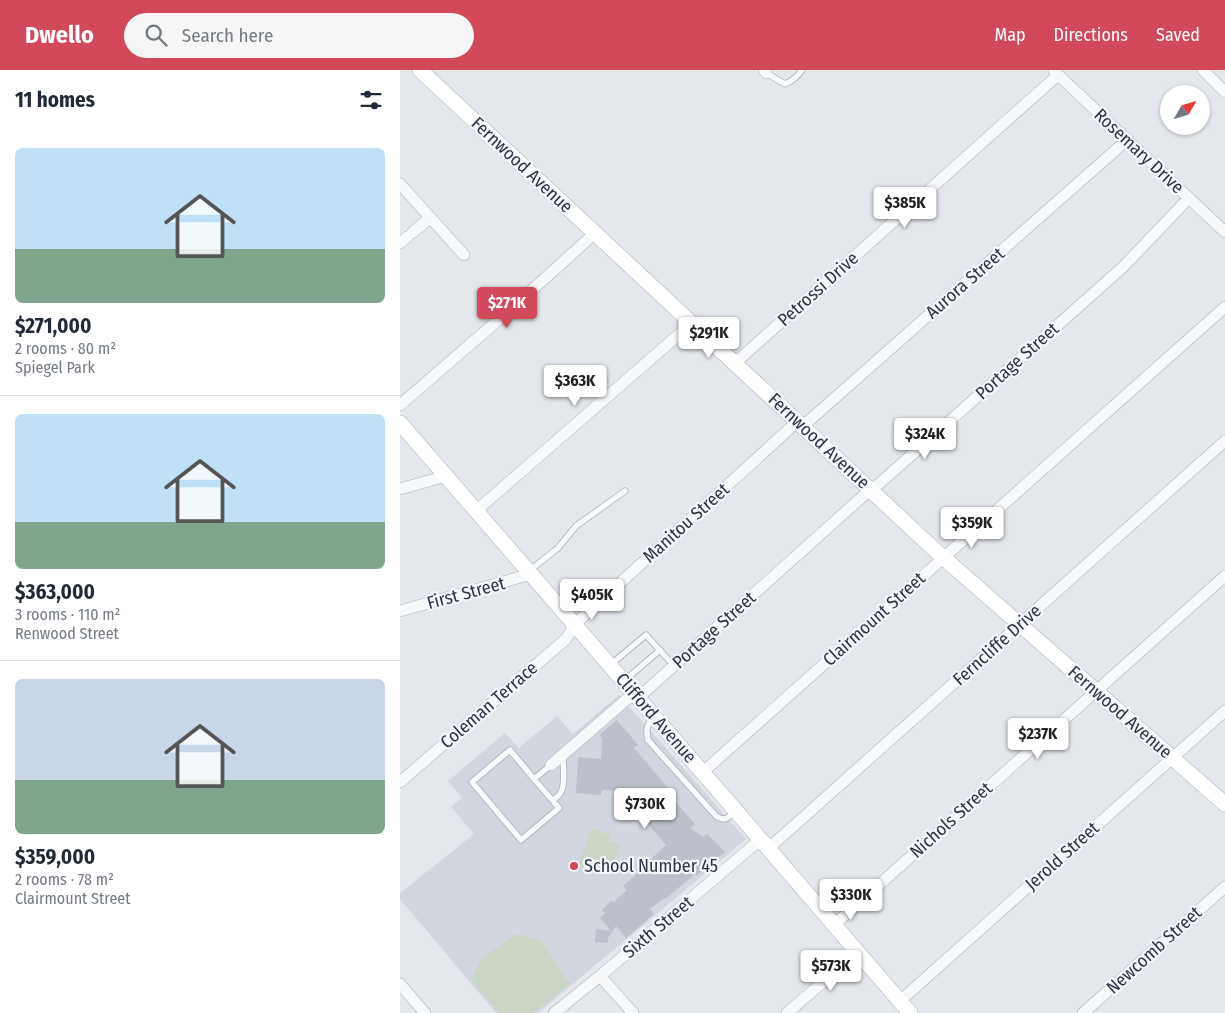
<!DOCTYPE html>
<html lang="en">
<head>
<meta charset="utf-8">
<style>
	:root { --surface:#fff; --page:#f6f6f7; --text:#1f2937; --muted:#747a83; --line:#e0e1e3; --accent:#d1495b }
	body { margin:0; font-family:"Fira Sans Condensed",sans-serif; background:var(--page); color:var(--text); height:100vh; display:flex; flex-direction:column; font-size:19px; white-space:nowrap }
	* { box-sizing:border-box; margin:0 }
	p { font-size:16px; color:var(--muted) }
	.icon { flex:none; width:28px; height:28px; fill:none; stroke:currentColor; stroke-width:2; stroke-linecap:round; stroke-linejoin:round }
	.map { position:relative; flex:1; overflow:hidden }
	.drawer { display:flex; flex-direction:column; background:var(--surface); width:400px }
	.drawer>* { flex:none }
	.needle { width:32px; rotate:51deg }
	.fabs { position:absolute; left:760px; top:15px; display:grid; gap:10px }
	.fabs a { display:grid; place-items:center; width:50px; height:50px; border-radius:50%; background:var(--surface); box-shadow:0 1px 4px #0004; font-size:25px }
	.price { position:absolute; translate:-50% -42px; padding:0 11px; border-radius:5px; background:#fff; color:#222; font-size:16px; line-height:32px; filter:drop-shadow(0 1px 2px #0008) }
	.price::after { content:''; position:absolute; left:50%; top:30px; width:15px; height:11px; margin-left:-8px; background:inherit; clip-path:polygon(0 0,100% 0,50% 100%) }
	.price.on { background:var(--accent); color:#fff }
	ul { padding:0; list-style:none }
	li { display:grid; align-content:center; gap:10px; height:265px; padding:0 15px }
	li+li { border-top:1px solid var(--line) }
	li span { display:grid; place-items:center; height:155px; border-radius:8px; color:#555 }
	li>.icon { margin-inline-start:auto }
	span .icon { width:90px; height:90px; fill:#fffc; stroke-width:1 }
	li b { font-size:21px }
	h2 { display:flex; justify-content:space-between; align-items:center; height:60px; padding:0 15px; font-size:21px }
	header { display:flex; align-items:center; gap:30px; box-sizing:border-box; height:70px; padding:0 25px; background:var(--accent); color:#fff }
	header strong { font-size:24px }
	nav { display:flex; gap:28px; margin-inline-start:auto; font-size:18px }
	.search { width:350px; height:45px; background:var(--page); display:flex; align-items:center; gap:12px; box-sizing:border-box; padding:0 18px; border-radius:28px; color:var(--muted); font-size:19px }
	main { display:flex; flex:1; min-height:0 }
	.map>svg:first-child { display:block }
	.built { fill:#d2d6de }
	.green { fill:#c9d6c5 }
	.building { fill:#bbc0ca }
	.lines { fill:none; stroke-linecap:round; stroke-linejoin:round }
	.lane-casing { stroke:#a9aeb7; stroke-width:7 }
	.street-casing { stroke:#a9aeb7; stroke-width:12 }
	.secondary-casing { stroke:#a9aeb7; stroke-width:16 }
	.lane { stroke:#f7f8fa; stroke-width:5.5 }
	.street { stroke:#f7f8fa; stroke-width:11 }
	.secondary { stroke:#fff; stroke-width:15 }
	.poi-dot { fill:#d1495b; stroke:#f4f6f9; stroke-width:2 }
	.labels { text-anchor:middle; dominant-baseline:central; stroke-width:4.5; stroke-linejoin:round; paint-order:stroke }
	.street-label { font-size:18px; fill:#2b3445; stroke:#f4f6f9 }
	.poi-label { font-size:18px; fill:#2b3445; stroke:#f4f6f9; text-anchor:start }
</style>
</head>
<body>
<header>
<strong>Dwello</strong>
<div class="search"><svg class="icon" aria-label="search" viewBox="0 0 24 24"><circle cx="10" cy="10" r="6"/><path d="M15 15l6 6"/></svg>Search here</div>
<nav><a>Map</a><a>Directions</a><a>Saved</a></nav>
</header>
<main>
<section class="drawer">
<h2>11 homes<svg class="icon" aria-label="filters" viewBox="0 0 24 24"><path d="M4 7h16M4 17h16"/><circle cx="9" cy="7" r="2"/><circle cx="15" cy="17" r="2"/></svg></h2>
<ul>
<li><span style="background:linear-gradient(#bfe0f5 65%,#7fa58c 0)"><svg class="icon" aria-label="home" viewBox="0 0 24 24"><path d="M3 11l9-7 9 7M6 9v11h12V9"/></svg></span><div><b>$271,000</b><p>2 rooms · 80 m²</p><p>Spiegel Park</p></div></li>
<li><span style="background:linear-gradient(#bfe0f5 70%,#7fa58c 0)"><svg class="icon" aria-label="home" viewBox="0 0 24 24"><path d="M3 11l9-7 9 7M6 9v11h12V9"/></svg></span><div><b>$363,000</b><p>3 rooms · 110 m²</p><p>Renwood Street</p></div></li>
<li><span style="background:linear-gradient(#c9d6e8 65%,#7fa58c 0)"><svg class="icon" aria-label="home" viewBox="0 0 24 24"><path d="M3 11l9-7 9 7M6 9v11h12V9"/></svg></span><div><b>$359,000</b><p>2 rooms · 78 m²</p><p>Clairmount Street</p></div></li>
</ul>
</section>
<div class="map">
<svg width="825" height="943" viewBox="0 0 825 943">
	<rect width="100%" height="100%" fill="#e4e7ec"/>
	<path class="built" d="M219 625 346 769 138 943H96L0 829V823L74 764 51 737 62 728 48 711 105 663 119 678 157 646 173 664Z"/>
	<path class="green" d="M191 759 210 765 208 771 219 775 212 797 210 796 203 803 179 794Z
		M116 864 141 870 170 914 133 943H99L71 909 83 887Z"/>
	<path class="building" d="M217 650 238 675 234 678 269 719 266 721 295 754 290 758 303 767 307 764 325 782 296 806 295 804 265 829 264 828 250 839 254 844 226 868 216 856 208 868V873L195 872 196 859 211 861 200 848 205 843 202 840 212 830 214 832 227 820 223 816 249 793 248 792 266 775 229 732 231 729 224 721 202 720 201 725 176 723 178 687 201 689 202 668 199 665Z"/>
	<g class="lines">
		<defs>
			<path id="lane" d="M366 3 385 14C392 11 398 6 402 0
				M129 501 158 478 176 456 225 421
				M210 595 246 565 274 596
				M224 611 260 580
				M253 648C246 657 246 659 248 670L316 746C326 752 327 748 335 742
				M151 695 134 709 153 731C155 728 160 725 161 722 165 716 164 693 162 686
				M134 709 110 680 72 712 121 770 159 738 153 731"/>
			<path id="street" d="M364 0 366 3
				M803 0 825 22
				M654 1 825 162
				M0 114 64 185
				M12 163 30 148
				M0 173 7 167
				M335 293 658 5
				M0 335 111 239 195 163
				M403 356 727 70
				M0 419 46 406
				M76 441 292 253
				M0 541 131 504
				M238 628 462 427 480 413 723 197 789 128
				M151 695 234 623
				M303 702 825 237
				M0 712 166 569 175 554 398 351
				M369 778 825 371
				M434 855 825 506
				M200 906 233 943
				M0 914 25 943
				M500 931 825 641
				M154 943 200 906 361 769
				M387 943 458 882
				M683 943 825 817"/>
			<path id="secondary" d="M20 0 537 482 825 734
				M0 353 336 741 510 943"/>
		</defs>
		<use href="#lane" class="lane-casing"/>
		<use href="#street" class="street-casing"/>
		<use href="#secondary" class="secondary-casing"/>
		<use href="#lane" class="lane"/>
		<use href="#street" class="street"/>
		<use href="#secondary" class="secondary"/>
	</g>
	<circle class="poi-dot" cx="174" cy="796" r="5"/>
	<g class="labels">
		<g class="street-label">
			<text transform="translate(739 81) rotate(43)">Rosemary Drive</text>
			<text transform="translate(122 95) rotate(43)">Fernwood Avenue</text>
			<text transform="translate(565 213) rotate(-41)">Aurora Street</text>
			<text transform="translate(418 219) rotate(-42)">Petrossi Drive</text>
			<text transform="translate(617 291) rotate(-42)">Portage Street</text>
			<text transform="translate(419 371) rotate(43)">Fernwood Avenue</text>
			<text transform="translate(286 453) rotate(-42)">Manitou Street</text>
			<text transform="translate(66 523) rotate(-15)">First Street</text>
			<text transform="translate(474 549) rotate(-42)">Clairmount Street</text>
			<text transform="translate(314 560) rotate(-42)">Portage Street</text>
			<text transform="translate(597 575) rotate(-42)">Ferncliffe Drive</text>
			<text transform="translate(89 635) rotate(-41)">Coleman Terrace</text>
			<text transform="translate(720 642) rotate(41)">Fernwood Avenue</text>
			<text transform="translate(256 648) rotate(49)">Clifford Avenue</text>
			<text transform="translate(551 750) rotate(-42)">Nichols Street</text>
			<text transform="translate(662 786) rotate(-42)">Jerold Street</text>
			<text transform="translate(258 857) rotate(-40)">Sixth Street</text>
			<text transform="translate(754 880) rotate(-42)">Newcomb Street</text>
		</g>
		<g class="poi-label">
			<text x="184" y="796">School Number 45</text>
		</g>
	</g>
</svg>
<div class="fabs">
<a><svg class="needle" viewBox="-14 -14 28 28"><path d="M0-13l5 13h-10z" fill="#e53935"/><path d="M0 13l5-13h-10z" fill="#747a83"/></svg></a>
</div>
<b class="price" style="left:505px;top:159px">$385K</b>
<b class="price on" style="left:107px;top:259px">$271K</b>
<b class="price" style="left:309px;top:289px">$291K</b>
<b class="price" style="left:175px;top:337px">$363K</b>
<b class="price" style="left:525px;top:390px">$324K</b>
<b class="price" style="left:572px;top:479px">$359K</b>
<b class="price" style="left:192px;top:551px">$405K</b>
<b class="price" style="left:638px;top:690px">$237K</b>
<b class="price" style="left:245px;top:760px">$730K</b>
<b class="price" style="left:451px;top:851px">$330K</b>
<b class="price" style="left:431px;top:922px">$573K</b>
</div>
</main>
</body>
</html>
